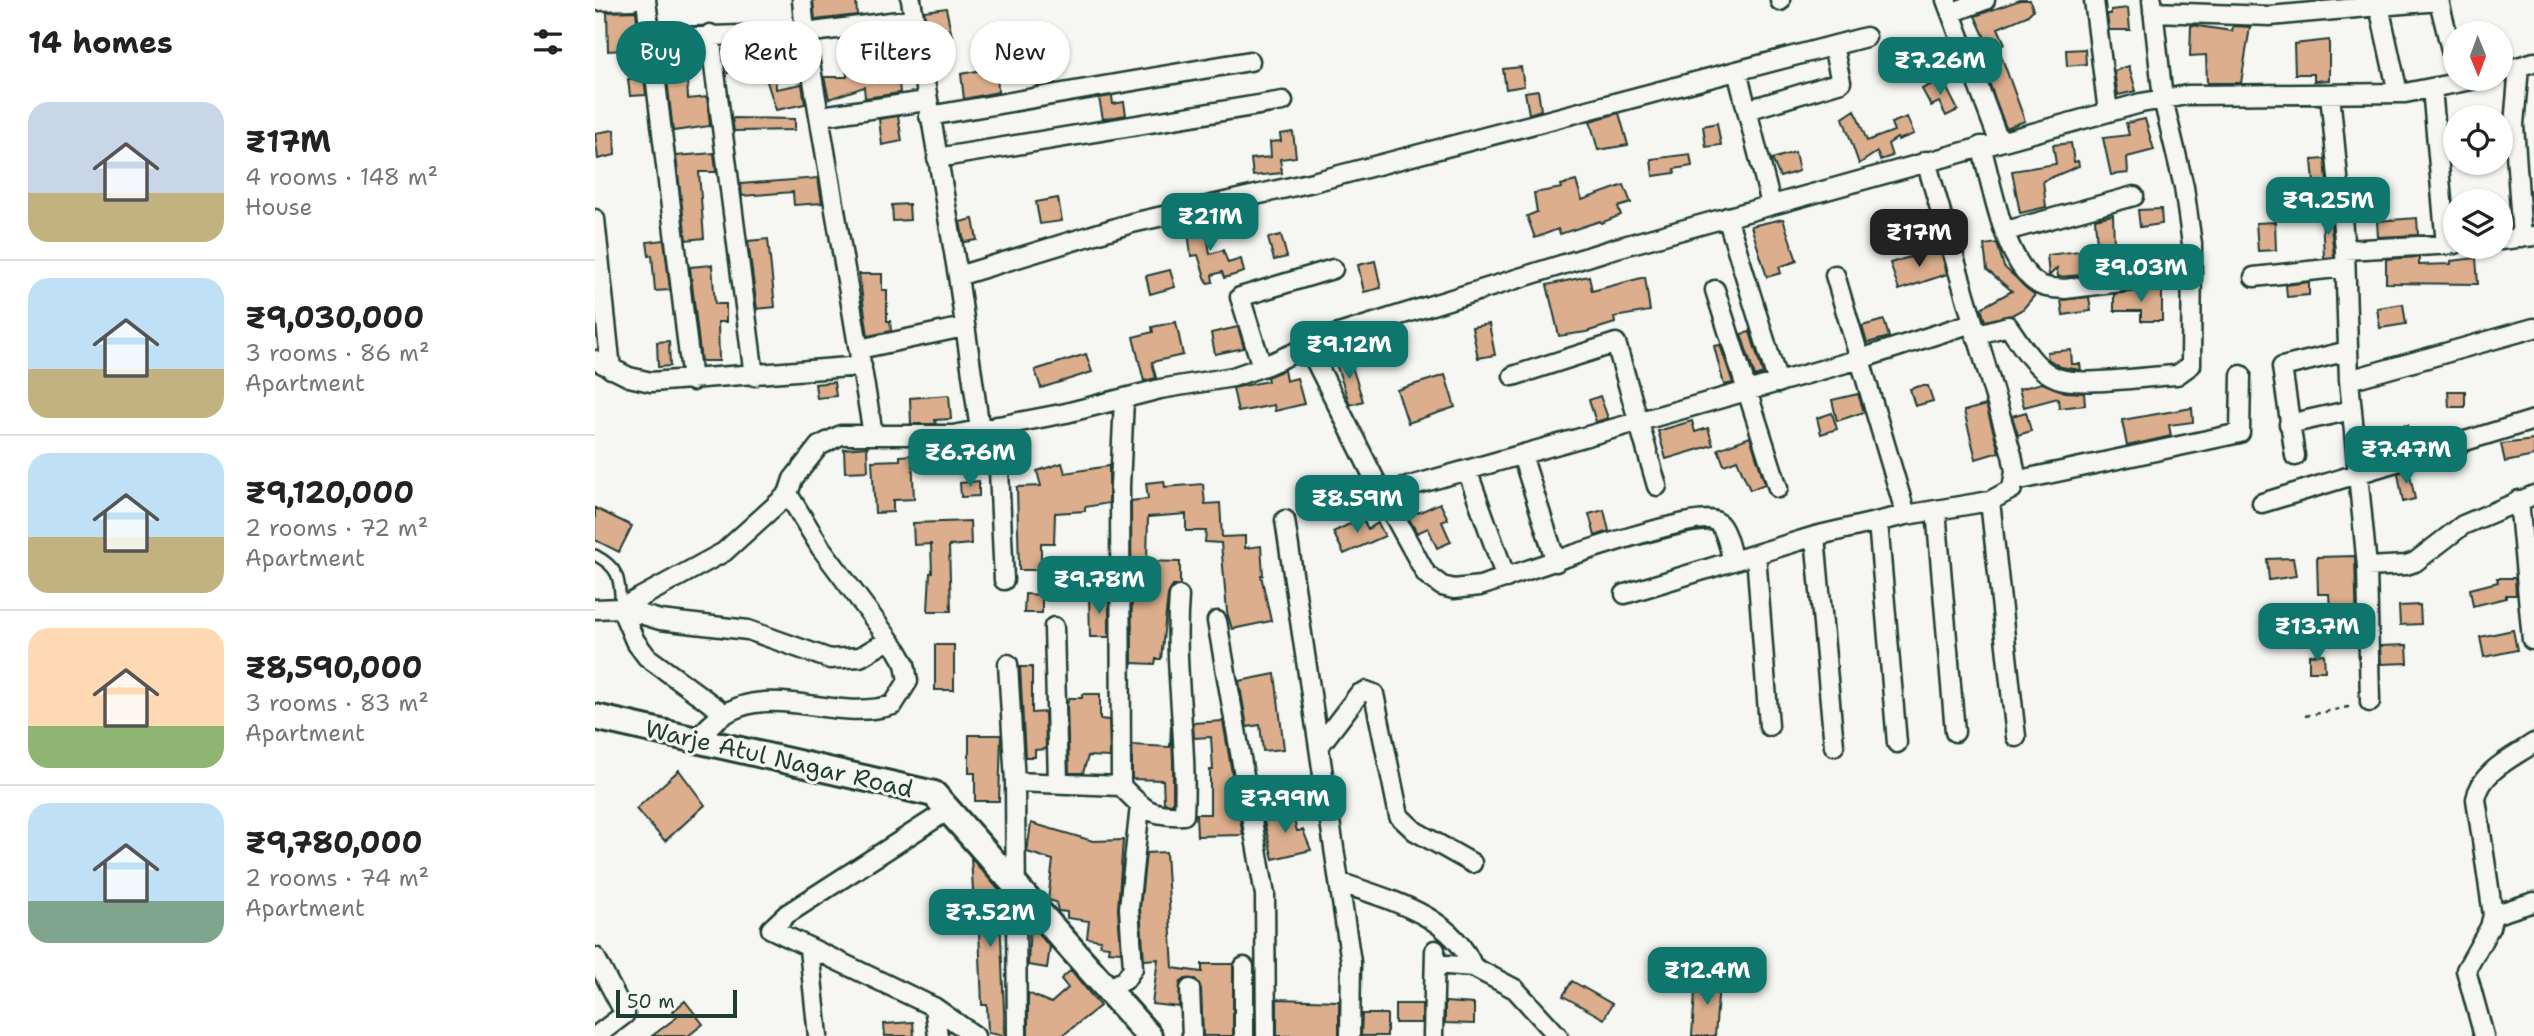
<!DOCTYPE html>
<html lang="en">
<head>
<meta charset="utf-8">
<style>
	:root { --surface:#fff; --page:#f2f2f2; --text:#222; --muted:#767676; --line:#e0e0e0; --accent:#0f766e }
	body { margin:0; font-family:"Shantell Sans",sans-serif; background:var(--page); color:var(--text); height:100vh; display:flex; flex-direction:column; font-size:26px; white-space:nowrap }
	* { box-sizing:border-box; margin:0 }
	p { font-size:23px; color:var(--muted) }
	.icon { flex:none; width:38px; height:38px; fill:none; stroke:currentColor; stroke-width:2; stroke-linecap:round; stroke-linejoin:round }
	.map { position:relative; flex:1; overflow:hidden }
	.drawer { display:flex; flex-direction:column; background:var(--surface); width:595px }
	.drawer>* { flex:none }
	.top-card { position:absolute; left:21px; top:21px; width:665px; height:63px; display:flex; gap:14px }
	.needle { width:46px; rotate:179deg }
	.tools { position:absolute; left:1848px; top:21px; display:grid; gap:14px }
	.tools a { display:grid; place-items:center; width:70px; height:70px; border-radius:50%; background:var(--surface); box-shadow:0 2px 5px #0004; font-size:35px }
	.scale { position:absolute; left:21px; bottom:18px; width:121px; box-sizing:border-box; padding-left:7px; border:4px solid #1f3d34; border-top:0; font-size:19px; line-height:24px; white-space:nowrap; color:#1f3d34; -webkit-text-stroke:5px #f6f6f2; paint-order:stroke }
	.price { position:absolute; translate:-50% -60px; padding:0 16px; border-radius:14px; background:var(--accent); color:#fff; font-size:23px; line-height:46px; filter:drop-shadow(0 2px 4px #0008) }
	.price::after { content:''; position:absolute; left:50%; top:42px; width:21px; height:16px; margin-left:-10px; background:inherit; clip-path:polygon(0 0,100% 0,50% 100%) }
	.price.active { background:#222; color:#fff }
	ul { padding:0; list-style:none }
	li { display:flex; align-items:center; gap:21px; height:175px; padding:0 28px }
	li+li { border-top:2px solid var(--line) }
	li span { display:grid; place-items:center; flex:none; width:196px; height:140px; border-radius:21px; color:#555 }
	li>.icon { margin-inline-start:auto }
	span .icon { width:84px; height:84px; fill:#fffc; stroke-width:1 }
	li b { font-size:30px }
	h2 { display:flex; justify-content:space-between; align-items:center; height:84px; padding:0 28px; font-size:30px }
	.tag { padding:0 24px; border-radius:32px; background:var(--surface); box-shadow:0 2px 5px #0004; font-size:24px; line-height:63px }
	.tag.active { background:var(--accent); color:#fff }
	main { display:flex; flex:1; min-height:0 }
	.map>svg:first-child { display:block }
	.building { fill:#dcae8d; stroke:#1f3d34; stroke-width:2 }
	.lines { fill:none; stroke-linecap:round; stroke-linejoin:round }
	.lane-casing { stroke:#1f3d34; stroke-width:14 }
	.street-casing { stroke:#1f3d34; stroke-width:23 }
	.secondary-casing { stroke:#1f3d34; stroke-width:30 }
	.path { stroke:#1f3d34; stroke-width:2.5; stroke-dasharray:5 5; stroke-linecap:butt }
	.lane { stroke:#f6f6f2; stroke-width:9 }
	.street { stroke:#f6f6f2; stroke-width:18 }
	.secondary { stroke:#f6f6f2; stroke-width:24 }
	.labels { text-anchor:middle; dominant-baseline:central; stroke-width:6; stroke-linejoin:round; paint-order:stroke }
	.street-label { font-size:24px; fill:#1f3d34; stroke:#f6f6f2 }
</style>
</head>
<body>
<main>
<section class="drawer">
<h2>14 homes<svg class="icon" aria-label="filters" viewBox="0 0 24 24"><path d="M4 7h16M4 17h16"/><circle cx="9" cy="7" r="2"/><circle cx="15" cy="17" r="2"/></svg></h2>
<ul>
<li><span style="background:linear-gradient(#c9d6e8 65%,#c2b280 0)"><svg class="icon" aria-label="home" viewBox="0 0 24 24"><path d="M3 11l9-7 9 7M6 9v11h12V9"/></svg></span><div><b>₹17M</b><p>4 rooms · 148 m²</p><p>House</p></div></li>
<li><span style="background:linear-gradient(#bfe0f5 65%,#c2b280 0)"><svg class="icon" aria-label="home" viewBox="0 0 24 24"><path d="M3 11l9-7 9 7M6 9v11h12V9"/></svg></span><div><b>₹9,030,000</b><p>3 rooms · 86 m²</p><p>Apartment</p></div></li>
<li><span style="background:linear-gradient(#bfe0f5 60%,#c2b280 0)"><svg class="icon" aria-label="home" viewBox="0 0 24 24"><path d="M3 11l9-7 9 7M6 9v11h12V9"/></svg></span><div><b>₹9,120,000</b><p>2 rooms · 72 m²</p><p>Apartment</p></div></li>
<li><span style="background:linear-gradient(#ffd9b3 70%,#8fb573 0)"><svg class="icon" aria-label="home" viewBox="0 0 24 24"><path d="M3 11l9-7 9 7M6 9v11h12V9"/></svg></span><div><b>₹8,590,000</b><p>3 rooms · 83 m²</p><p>Apartment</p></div></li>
<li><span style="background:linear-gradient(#bfe0f5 70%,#7fa58c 0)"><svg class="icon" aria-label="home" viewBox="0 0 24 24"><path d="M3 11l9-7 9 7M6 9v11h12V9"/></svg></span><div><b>₹9,780,000</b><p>2 rooms · 74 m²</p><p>Apartment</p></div></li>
</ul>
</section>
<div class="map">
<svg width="1939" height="1036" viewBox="0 0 1939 1036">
	<rect width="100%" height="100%" fill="#f6f6f2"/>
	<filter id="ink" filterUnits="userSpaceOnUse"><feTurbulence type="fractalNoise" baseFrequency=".0143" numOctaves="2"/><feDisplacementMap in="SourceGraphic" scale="14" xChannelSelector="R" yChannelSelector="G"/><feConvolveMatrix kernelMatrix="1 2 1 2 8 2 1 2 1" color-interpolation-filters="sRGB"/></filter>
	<g filter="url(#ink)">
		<path class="building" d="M218 0H261L262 15 220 20Z
			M1425 0H1435L1438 10 1432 16 1403 28 1410 44 1403 47 1430 121 1411 128 1385 58 1391 56 1385 43 1391 40 1380 16Z
			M351 8 357 37 334 40 329 11Z
			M1533 8 1535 30H1514L1512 14H1516V10Z
			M41 11 45 49 13 51 12 12Z
			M1596 25 1637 31 1638 26 1655 27 1646 83H1612L1611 55 1595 56Z
			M265 37 273 38 274 52H284L285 58 313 55 314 72H303L305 93 270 98 269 87 234 99 229 77H252L250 39Z
			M1734 40V80L1719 81V74H1700L1699 44Z
			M179 45 181 89 207 84 210 104 181 110 168 69 133 73 130 47Z
			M1490 49 1491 64 1472 66 1471 50Z
			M455 57 460 83 442 85 437 62Z
			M1534 66 1541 91 1523 95 1519 71Z
			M402 67 403 92 369 99 366 74Z
			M926 67 929 86 911 89 908 69Z
			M49 78 51 95 35 96 33 79Z
			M72 79H92L93 99 112 97 115 126 78 131Z
			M1347 79 1363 110 1351 116 1344 102 1336 106 1327 89Z
			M943 90 946 110 934 114 930 92Z
			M517 96 518 104 529 102 531 115 508 119 504 98Z
			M1260 110 1272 141 1299 131 1296 123 1312 117 1319 134 1303 140 1302 138 1293 144 1297 156 1285 160 1282 152 1264 164 1248 118Z
			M1024 113 1033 145 1003 150 995 121Z
			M303 116 307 141 287 145 284 119Z
			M137 118 200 119V130L139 131Z
			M1550 119 1559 150 1532 157 1533 173 1516 175 1508 138 1534 135 1531 123Z
			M1122 123 1126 145 1111 147 1108 126Z
			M19 130 20 155 3 159 0 133Z
			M698 132 701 157 685 159 687 173 658 176 656 159 676 157 675 142 686 141 685 134Z
			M1476 143 1479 162 1483 161 1484 166 1448 181 1451 207 1425 213 1417 171 1461 164 1458 145Z
			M1200 152 1204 171 1185 177 1177 159Z
			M119 153 121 172H104L109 238 91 240 81 156Z
			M1095 154 1097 166 1079 169 1080 173 1058 176 1056 159Z
			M1730 159 1732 182 1719 183 1717 160Z
			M223 178 227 203 199 205 198 192 147 196 146 184Z
			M981 181 987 200 1029 185 1036 203 1023 207 1026 215 1006 223 1005 221 965 234 963 229 940 238 932 216 942 212 939 193 967 188 966 185Z
			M463 198 467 221 445 224 441 202Z
			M314 204 315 220 298 221 297 205Z
			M1566 209 1567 224 1545 227 1543 210Z
			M1518 215 1519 244 1502 245 1500 219Z
			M1727 215H1735L1739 257 1729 258Z
			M610 218 615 254 628 250 633 263 646 259 649 272 629 278 627 272 617 275 618 282 612 283 603 255 596 256 592 222Z
			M1822 218 1823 235 1783 237 1782 221Z
			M378 219 382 240 369 242 365 222Z
			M1188 219 1202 261 1184 267 1186 273 1172 277 1156 226Z
			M1680 222 1681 250 1663 251 1661 223Z
			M686 235 692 257 679 260 673 238Z
			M173 239 180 307 162 309 153 241Z
			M69 240 75 290 60 291 57 255 54 256 52 242Z
			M1402 243 1409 267 1440 295 1428 309 1417 315 1390 321 1386 308 1417 291 1392 270 1389 245Z
			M1345 248 1352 274 1304 290 1295 263Z
			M1484 251 1487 275 1463 277 1462 268 1454 276 1452 255Z
			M1824 257V265L1856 264V261L1881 258 1883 284 1791 283V259Z
			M780 261 786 288 769 292 763 265Z
			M117 265 120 304H131V322H123L124 361H106L95 267Z
			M575 270 580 287 555 294 551 276Z
			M264 274H287V290H292V321H295L296 331 273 336Z
			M994 276 997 291 1050 277 1055 311 1019 317 1020 323 991 332 964 336 952 285Z
			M1714 282V295L1692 297 1691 285Z
			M1567 288V321H1546V311H1519V294Z
			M1494 297 1496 311 1468 315 1466 300Z
			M1808 304 1811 324 1785 328 1782 308Z
			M1289 320 1294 337 1272 343 1267 326Z
			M581 322 588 355 557 362 561 378 549 381 538 337 558 332 557 327Z
			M894 324 900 355 883 358 877 327Z
			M643 327 649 348 620 354 616 333Z
			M1155 332 1168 374 1160 377 1146 334Z
			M74 341 75 366 63 367 62 342Z
			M1125 345 1138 383 1129 385 1119 346Z
			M1476 350 1477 364H1485L1486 370 1466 367 1453 359 1452 352Z
			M491 354 497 372 446 388 440 370Z
			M754 357 768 401 755 405 740 361Z
			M689 370 691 381 702 378 709 404 680 411 679 405 643 412 638 388 673 381 672 377Z
			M850 375 860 407 813 423 802 390Z
			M239 382 241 396 222 398 220 384Z
			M1447 383 1470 392 1489 393 1490 405 1464 408 1463 398 1429 407 1424 389Z
			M1325 386H1333L1338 401 1320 406 1315 389Z
			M1853 391H1870V407H1854Z
			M1263 394 1269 412 1242 421 1237 400Z
			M354 395 356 419 340 420 341 424H316L315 398Z
			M1005 396 1013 418 1001 422 994 400Z
			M1391 405 1404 452 1381 459 1369 411Z
			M1597 408 1598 422 1574 425 1576 436 1532 446 1527 420Z
			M1431 412 1436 431 1423 435 1417 416Z
			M1237 413 1242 429 1226 434 1222 418Z
			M1097 421 1100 432 1113 428 1118 445 1071 459 1063 431Z
			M1813 425 1816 446 1801 450 1797 427Z
			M1155 437 1170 484 1155 490 1142 460 1129 465 1123 449Z
			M1939 440V456L1910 462 1906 444Z
			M272 447 273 471 250 472 249 449Z
			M317 455 319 499 298 500V512L280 513 277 461 305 460V456Z
			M467 463 470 473 514 466V503L490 507V511L460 513 459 543H446V570H424L422 487 446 486 442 471Z
			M1814 470 1820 499 1808 502 1803 473Z
			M384 481V496L366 497 365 483Z
			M569 481 570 487 608 484 610 504 625 503 627 537 650 536V548L666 546 668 575H666L676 621 637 629 632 612 626 543 610 542 611 531H591V514L553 517 552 561 585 562V585L578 586 573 595 566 659H561L560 664 537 663 536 501 553 499 551 483Z
			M815 498 823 513 845 503 853 519 847 522 856 542 842 548 833 528 822 533 804 501Z
			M0 508 37 526 24 552 0 540Z
			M1009 510 1014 531 1000 536 994 514Z
			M767 518 773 529 783 523 790 536 749 554 738 532Z
			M375 521 376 544 354 546 356 611H333L335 573H337L336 544 319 545 318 523Z
			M1760 556 1762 635 1737 637 1734 594H1723L1722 557Z
			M1698 558 1701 576 1674 580 1672 559Z
			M1902 578H1920L1921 595H1911V598L1878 606 1875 589 1903 582Z
			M430 594 447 595V613H429Z
			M494 596H514V637H495Z
			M1825 605 1826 624 1805 625 1804 606Z
			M1700 614 1702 632 1678 633 1676 616Z
			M1918 630 1922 650 1889 657 1885 637Z
			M340 645H359V690H340Z
			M1812 645 1813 663 1786 664 1785 646Z
			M1729 654 1730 671H1714V655Z
			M425 667H437V713L450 712 451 749 440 750V757H430Z
			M680 674 689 749 668 751 665 725 652 727 644 681Z
			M487 694H505V719L514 720 515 757 493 756 488 773H474L472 704 474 698H487Z
			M628 721 638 779V813H644L648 835 602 836 601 814H615V770H618L616 737 599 738 598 723Z
			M576 725 578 760V804L569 803 568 780 537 779V745L575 747Z
			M374 735H406L404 801H380V773H374Z
			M84 770 110 805 70 841 41 809Z
			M696 810 702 831 708 830 716 850 678 859 668 817Z
			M436 823 498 841 528 840 523 909 526 952 513 951 514 946 505 945 506 940 492 938 494 921 472 918V912L463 911 461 902 453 900 458 860 432 852Z
			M571 852 578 968 607 972V964H638V1036H608L606 989 600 979H590L585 983 584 1007 557 1004 563 959 549 960 545 908 551 853Z
			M376 858 404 890 410 1036 393 1033 392 1005H387L383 906H379Z
			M435 924 455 947 452 968 433 965Z
			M1113 969 1125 970 1120 1036H1097L1100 992 1111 993Z
			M476 970 505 1006 467 1036H433V993L456 1003 473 988 466 979Z
			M977 981 1017 1004 1009 1019 968 996Z
			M682 999 744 1001V1036H682Z
			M90 1001 108 1024 93 1036H57L82 1017 78 1011Z
			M850 1002 879 1004V1024L850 1023Z
			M800 1004H827V1023H800Z
			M767 1014H792V1036H766Z
			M318 1022 319 1036H290L289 1024Z"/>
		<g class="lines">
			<defs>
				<path id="lane" d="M0 555C26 569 24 579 26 608"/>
				<path id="street" d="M51 0 97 381
					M207 0 210 33 278 434
					M316 0 363 276 385 430
					M1185 0V1
					M1351 0 1404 141
					M1499 0 1513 112
					M0 1 38 0
					M1784 6 1844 1 1860 66
					M1558 12 1675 16 1784 6 1803 93
					M1356 13 1390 0
					M115 34 159 376
					M55 38 210 33 319 19
					M1924 67 1919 125 1927 238
					M1142 71 1176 204
					M1906 72 1939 62
					M1837 88 1851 245
					M1735 94 1750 250 1754 380 1772 567 1775 702
					M1152 110 1246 82 1238 46
					M226 116 331 101
					M334 116 655 61
					M1386 146C1397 184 1408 256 1439 281 1449 289 1458 288 1470 289L1597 273
					M342 158 688 101
					M1132 217 1183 383
					M0 219 16 369
					M1411 231 1539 196
					M1906 240 1939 236
					M1750 250 1860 244
					M1240 275 1311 515
					M363 276 537 223 718 182 1271 37
					M1659 277 1750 267
					M1120 290 1183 488
					M1380 335 1413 326C1426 344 1440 370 1462 378 1485 387 1554 376 1582 375L1596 365 1597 244 1589 187 1568 99 1557 0
					M713 346 787 494 831 574 847 586 859 589 885 586C917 576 1104 508 1122 522 1131 528 1135 551 1138 561
					M264 349 369 327
					M0 360 34 377 56 382 267 366
					M667 367 645 297 738 269
					M918 376 1021 343 1062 486
					M1754 380 1939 328
					M529 399 525 486 526 786C548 809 556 817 589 815 593 741 578 669 584 596
					M1694 424 1757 410
					M402 426 409 580
					M927 455 961 562
					M1700 456 1687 367 1753 351
					M872 470 911 578
					M1420 481 1645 433 1646 375
					M787 494 1265 359 1377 323
					M1924 500 1937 640
					M1395 501 1421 737
					M1667 503 1939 420
					M1341 510 1360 732
					M690 520 756 962 755 1036
					M1283 522 1302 743
					M1220 536 1239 746
					M1161 554 1174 726
					M1772 567 1811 565 1820 562 1868 525 1939 495
					M1030 594 1220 536 1311 515 1395 501 1417 489 1420 471 1417 455 1331 161
					M26 608 65 620 153 630 235 659 265 657 294 640
					M26 608 40 641 52 657 130 714
					M0 609 26 608 129 552 193 494 198 479 224 446 246 435H358L471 413 565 389 638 377 672 365 737 336 1018 249 1546 103 1592 95 1810 93 1882 79
					M622 621 670 895 671 1036
					M459 627 463 782
					M413 664 420 782 422 1036
					M102 740C158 666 227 726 298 705L313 681 310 664 302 650 226 548 193 494
					M725 745 764 694 771 691 779 694 804 816 820 831 877 863
					M420 782 526 786
					M352 807 344 816 192 914 176 929 339 1007 380 1036
					M744 882C794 900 856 914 878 967
					M1898 915 1939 902
					M214 949 223 1036
					M0 957 30 1014 1 1036
					M840 964 878 967 920 989 963 1036
					M513 989 530 980 538 968 534 908 545 806
					M595 989 597 1036
					M339 1007 343 1036
					M649 1036V967
					M838 1036 840 950
					M1889 1036 1871 970 1895 927 1898 915 1881 799C1886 771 1917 758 1939 743"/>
				<path id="secondary" d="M0 717 339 794 554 1036"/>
			</defs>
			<use href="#lane" class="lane-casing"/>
			<use href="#street" class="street-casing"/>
			<use href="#secondary" class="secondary-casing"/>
			<path class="path" d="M1710 716 1758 706"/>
			<use href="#lane" class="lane"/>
			<use href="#street" class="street"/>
			<use href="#secondary" class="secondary"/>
		</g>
	</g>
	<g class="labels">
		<g class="street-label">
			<text transform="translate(184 759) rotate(13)">Warje Atul Nagar Road</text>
		</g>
	</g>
</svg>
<div class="tools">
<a><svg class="needle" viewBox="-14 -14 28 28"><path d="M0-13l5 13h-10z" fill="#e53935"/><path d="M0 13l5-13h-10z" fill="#767676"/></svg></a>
<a><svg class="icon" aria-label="locate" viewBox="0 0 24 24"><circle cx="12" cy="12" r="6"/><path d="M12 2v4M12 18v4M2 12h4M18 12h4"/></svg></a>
<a><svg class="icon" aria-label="layers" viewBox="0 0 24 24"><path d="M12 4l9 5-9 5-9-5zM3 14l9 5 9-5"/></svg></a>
</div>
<div class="scale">50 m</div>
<b class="price" style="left:1345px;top:97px">₹7.26M</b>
<b class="price" style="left:1733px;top:237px">₹9.25M</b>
<b class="price" style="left:615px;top:253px">₹21M</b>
<b class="price active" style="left:1324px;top:269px">₹17M</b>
<b class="price" style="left:1546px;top:304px">₹9.03M</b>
<b class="price" style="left:754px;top:381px">₹9.12M</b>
<b class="price" style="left:1811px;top:486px">₹7.47M</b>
<b class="price" style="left:375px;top:489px">₹6.76M</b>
<b class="price" style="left:762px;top:535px">₹8.59M</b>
<b class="price" style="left:504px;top:616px">₹9.78M</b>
<b class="price" style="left:1722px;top:663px">₹13.7M</b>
<b class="price" style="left:690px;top:835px">₹7.99M</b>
<b class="price" style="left:395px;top:949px">₹7.52M</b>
<b class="price" style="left:1112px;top:1007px">₹12.4M</b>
<div class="top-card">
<a class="tag active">Buy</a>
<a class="tag">Rent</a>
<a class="tag">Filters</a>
<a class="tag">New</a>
</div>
</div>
</main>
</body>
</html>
